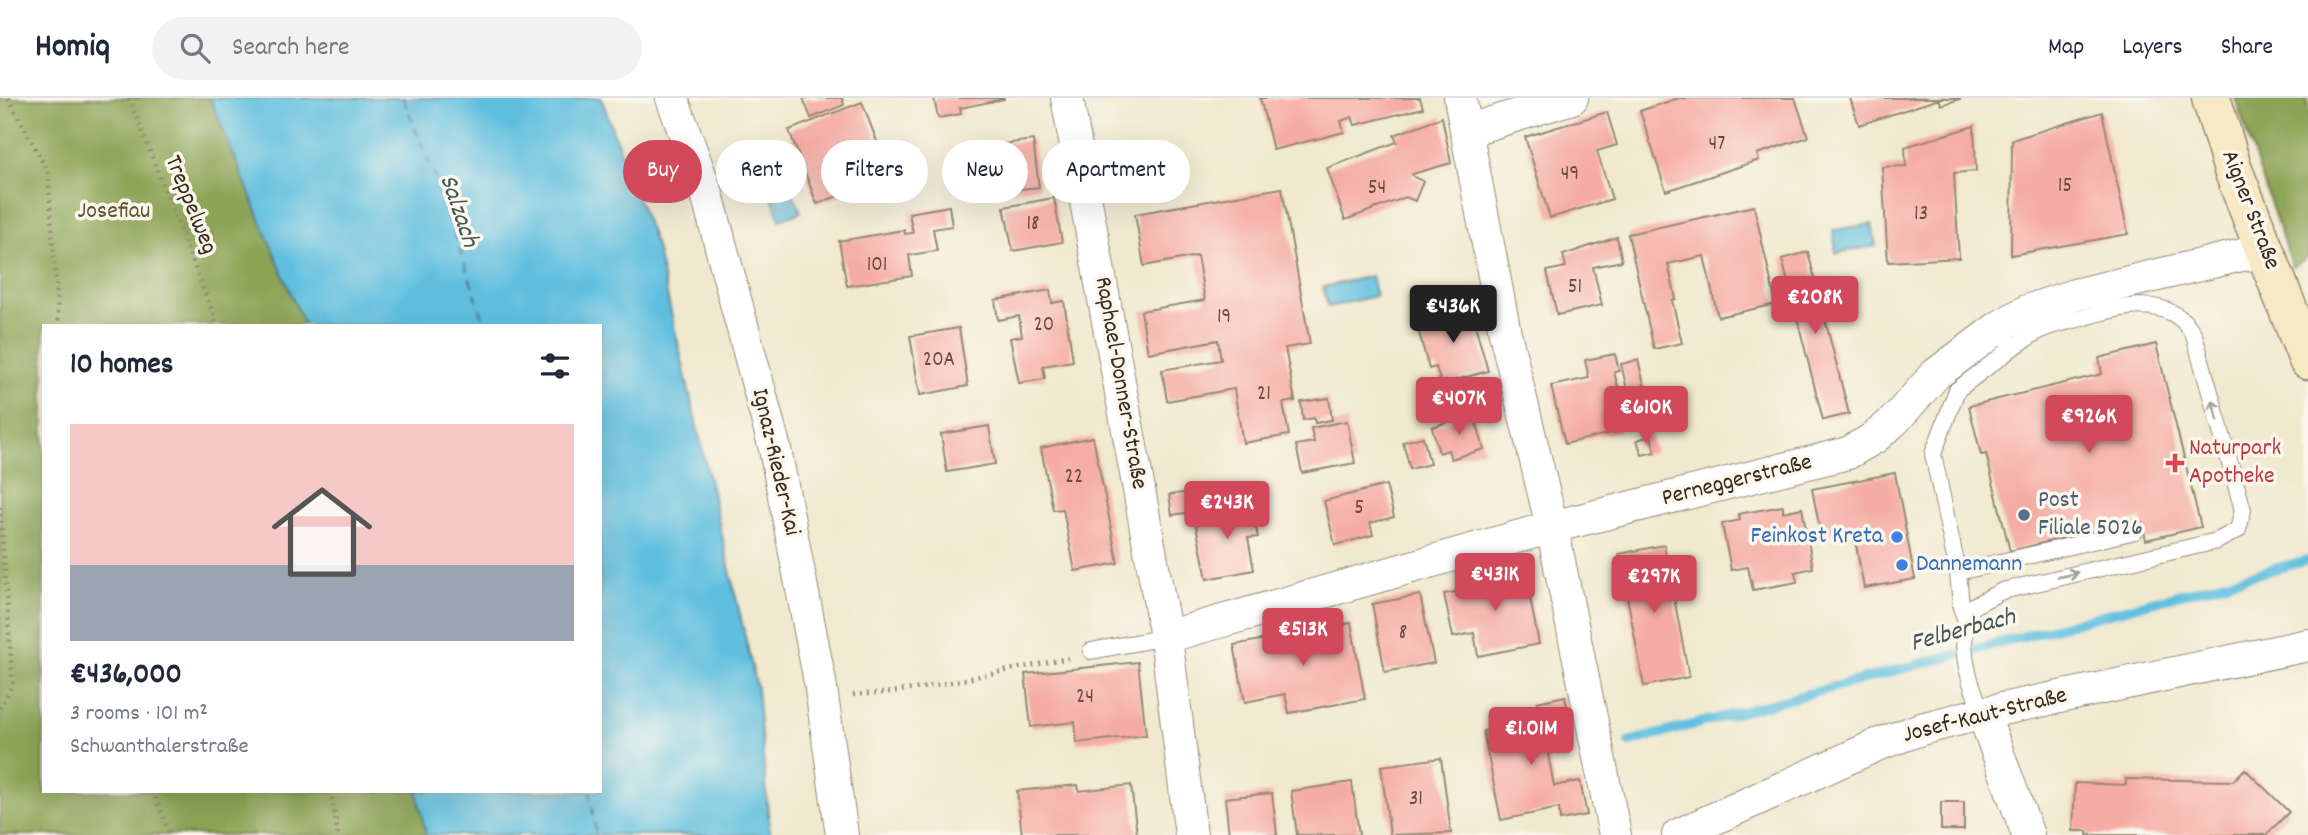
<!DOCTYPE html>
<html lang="en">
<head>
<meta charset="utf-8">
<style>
	:root { --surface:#fff; --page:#f2f2f3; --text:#1f2937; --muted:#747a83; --line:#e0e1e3; --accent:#d1495b }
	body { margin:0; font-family:Dekko,sans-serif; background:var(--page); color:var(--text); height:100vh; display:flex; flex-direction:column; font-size:26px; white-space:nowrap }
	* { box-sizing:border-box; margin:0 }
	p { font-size:23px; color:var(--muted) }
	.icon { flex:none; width:38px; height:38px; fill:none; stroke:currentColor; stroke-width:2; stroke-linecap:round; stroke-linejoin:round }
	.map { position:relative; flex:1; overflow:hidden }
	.details { position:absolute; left:42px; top:226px; width:560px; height:469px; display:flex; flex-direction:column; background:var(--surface); border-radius:0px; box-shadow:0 7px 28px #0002 }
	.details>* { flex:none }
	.top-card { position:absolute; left:623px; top:42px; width:665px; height:63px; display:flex; gap:14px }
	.price { position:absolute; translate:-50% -60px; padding:0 16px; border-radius:7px; background:var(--accent); color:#fff; font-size:23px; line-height:46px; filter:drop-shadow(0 2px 4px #0008) }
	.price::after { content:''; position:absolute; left:50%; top:42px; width:21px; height:16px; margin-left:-10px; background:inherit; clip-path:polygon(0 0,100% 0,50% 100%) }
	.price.selected { background:#222; color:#fff }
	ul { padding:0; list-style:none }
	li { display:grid; align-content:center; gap:14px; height:371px; padding:0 28px }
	li span { display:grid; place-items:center; height:217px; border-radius:0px; color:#555 }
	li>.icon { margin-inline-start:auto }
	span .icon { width:126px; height:126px; fill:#fffc; stroke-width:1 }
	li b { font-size:30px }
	h2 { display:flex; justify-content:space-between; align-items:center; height:84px; padding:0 28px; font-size:30px }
	.tag { padding:0 24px; border-radius:32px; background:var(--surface); box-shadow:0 7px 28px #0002; font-size:24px; line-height:63px }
	.tag.selected { background:var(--accent); color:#fff }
	header { display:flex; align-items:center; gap:42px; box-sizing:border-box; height:98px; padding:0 35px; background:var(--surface); border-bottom:2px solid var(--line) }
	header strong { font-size:33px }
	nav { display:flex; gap:38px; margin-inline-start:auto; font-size:24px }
	.search { width:490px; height:63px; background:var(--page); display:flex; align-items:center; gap:18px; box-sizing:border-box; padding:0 24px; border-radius:38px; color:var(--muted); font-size:26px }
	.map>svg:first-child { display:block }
	.forest { fill:#8ca456; stroke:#64673a; stroke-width:2 }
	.water { fill:#61bfdf; stroke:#4e747e; stroke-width:2 }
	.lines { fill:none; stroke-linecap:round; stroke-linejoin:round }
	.stream { stroke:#61bfdf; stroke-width:10 }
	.ferry { stroke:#465758; stroke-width:2; stroke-dasharray:9 7; stroke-linecap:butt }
	.building { fill:#f5aca4 }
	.lane-casing { stroke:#968a76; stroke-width:18 }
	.street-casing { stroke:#968a76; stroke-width:34 }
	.secondary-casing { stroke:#968a76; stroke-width:41 }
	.path { stroke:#968a76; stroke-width:4.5; stroke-dasharray:2 5; stroke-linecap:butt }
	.lane { stroke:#fff; stroke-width:16 }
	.street { stroke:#fff; stroke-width:32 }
	.secondary { stroke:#f7e9c3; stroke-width:38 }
	.oneway { stroke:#a79f9a }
	.health-dot { fill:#e0444e; stroke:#fbf7ec; stroke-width:2.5 }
	.service-dot { fill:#5c6f8a; stroke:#fbf7ec; stroke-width:2.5 }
	.shop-dot { fill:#3f7fe0; stroke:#fbf7ec; stroke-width:2.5 }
	.labels { text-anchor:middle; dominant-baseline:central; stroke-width:7; stroke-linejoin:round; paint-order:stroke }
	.number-label { font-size:21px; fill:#6a4a40 }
	.street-label { font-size:24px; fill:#3b2a1e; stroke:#fbf7ec }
	.park-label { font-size:24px; fill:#5e5632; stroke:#fbf7ec }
	.health-label { font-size:24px; fill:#be3a42; stroke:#fbf7ec; text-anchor:start }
	.service-label { font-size:24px; fill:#4e5e75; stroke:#fbf7ec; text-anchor:start }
	.shop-label { font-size:24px; fill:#366cbe; stroke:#fbf7ec; text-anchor:end }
	.water-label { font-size:26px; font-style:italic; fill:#465758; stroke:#fbf7ec }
</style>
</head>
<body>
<header>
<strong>Homiq</strong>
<div class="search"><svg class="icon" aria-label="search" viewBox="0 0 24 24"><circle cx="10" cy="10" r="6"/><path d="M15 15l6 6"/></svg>Search here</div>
<nav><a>Map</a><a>Layers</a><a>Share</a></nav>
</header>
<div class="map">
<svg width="2308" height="737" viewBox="0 0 2308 737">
	<rect width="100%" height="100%" fill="#fbf7ec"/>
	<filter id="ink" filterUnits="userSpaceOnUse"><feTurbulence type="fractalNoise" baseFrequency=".0143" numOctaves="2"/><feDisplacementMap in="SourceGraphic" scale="14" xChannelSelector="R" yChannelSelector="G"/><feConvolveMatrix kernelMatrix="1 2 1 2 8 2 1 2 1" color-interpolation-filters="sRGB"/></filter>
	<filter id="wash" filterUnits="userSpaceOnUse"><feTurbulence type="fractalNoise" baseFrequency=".00686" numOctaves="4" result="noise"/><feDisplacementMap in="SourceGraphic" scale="28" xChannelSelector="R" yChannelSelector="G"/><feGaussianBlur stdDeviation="1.57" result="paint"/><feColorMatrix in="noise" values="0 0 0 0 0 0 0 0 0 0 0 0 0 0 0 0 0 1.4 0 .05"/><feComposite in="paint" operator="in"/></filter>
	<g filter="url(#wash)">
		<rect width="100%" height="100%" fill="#f0e9cf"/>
		<path class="forest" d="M0 0H210L304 227 44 228V693H417L426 737H0Z
			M2235 0H2308V159L2292 169Z"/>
		<path class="water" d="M210 0H601L656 149 757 591 770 737H426L417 693H600V228L304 227Z
			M786 79 801 114 780 122 767 85Z
			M1872 126 1876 148 1836 155 1833 132Z
			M1371 178 1376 198 1328 209 1323 189Z"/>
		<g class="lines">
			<path class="stream" d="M1629 644 2308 462"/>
			<path class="ferry" d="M403 0 435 79 486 228
				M590 693 596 737"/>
		</g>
		<g id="blocks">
			<path class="building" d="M803 0H842L844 7 811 20Z
				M934 0H1004V1L960 10 961 16 938 20Z
				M1260 0H1420L1423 10 1355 27 1352 19 1341 23 1344 34 1273 52Z
				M1679 0H1795L1808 39 1757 56 1759 62 1666 93 1640 13Z
				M1850 0H1939V1L1859 27Z
				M1939 0H1959L1960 1 1941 7Z
				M862 4 890 78 817 106 789 32Z
				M1607 14 1617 47 1597 53 1612 101 1550 120 1525 39Z
				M2102 14 2128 136 2011 157 2012 42Z
				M1442 19 1451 65 1412 76 1414 79 1423 83 1415 103 1406 99 1345 122 1327 70 1397 44 1394 37Z
				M1974 28 1976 73 1954 75 1959 160 1888 164 1882 69 1906 68 1905 49Z
				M1033 42 1039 89 1003 93 1001 78 1007 77 1003 46Z
				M1282 90 1310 246 1285 250 1295 303 1283 305 1289 337 1243 345 1234 291 1167 303 1162 272 1221 262 1218 242 1148 255 1141 213 1205 202 1197 158 1144 168 1135 116Z
				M1054 100 1062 144 1013 153 1004 109Z
				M949 108 952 128 933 131 937 153 909 157 912 178 847 188 839 143 904 132 905 136 913 135 909 115Z
				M1754 108 1776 206 1718 219 1704 158 1668 166 1676 201 1672 202 1682 245 1654 251 1628 136Z
				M1617 139 1622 163 1593 169 1602 207 1557 217 1547 173 1566 169 1563 157Z
				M1808 154 1849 316 1823 322 1782 161Z
				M1050 192 1052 205 1064 203 1073 263 1043 268 1045 281 1019 285 1010 240 1022 238 1019 218 998 222 995 202Z
				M1470 209 1488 273 1441 286 1436 269 1429 271 1416 224Z
				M959 230 968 288 920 297 910 238Z
				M2156 246 2201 429 2146 442 2141 421 2010 453 1986 356 1981 357 1969 308 2102 276 2099 260Z
				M1615 256 1619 273 1614 274 1622 303 1612 306 1619 333 1565 346 1551 288 1589 280 1585 262Z
				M1638 262 1645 290 1628 295 1621 266Z
				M1329 300 1332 322 1315 325 1314 320 1303 322 1301 304Z
				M1474 316 1484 351 1451 361 1448 352 1439 355 1432 329Z
				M1347 323 1355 365 1302 375 1296 347 1314 344 1311 330Z
				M989 328 995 366 947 374 941 336Z
				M1651 338 1655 354 1642 357 1637 342Z
				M1093 339 1118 465 1075 473 1063 411 1053 412 1041 350Z
				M1423 339 1430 366 1410 371 1403 344Z
				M1895 375 1915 481 1864 490 1853 431 1821 437 1812 391Z
				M1386 387 1394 419 1370 425 1373 437 1335 447 1324 403Z
				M1202 392 1205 412 1172 417 1169 397Z
				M1251 407 1258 439 1248 440 1254 472 1207 481 1194 418Z
				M1783 408V414L1802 410 1813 470 1795 474 1797 484 1753 492 1748 469 1731 472 1722 426 1740 422 1738 416Z
				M1664 447 1689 579 1644 588 1619 456Z
				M1524 469 1539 546 1478 558 1474 535 1453 539 1444 496 1480 490 1477 478Z
				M1420 497 1434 565 1385 574 1372 506Z
				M1351 525 1365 601 1289 615 1285 596 1245 604 1234 547Z
				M1138 564 1146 637 1077 645 1075 624 1031 629 1025 576Z
				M1565 598 1571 630 1544 635 1554 688 1580 683 1587 717 1560 722 1559 710 1501 722 1483 633 1541 622 1537 604Z
				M1441 660 1451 735 1390 737 1381 668Z
				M2245 671 2289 714 2266 737H2087V733H2073L2075 685 2126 687V681L2233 683Z
				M1352 684 1359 737H1297L1291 693Z
				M1078 687 1079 693 1131 687 1137 737H1022L1017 693Z
				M1272 695 1277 737H1229L1225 700Z
				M1941 704H1964V732H1941Z"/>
		</g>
	</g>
	<g filter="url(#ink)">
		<use href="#blocks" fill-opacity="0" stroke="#968a76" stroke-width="2"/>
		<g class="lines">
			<defs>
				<path id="lane" d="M1958 474 2135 433
					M1967 526 1961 509 1958 474 1933 356 1957 292 2012 250
					M1091 553 1166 539
					M1983 615C1968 583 1955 541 1973 508L2002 493 2217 443 2238 432 2243 412 2194 237C2170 194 2119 209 2082 220 2070 223 2057 226 2045 230 2034 235 2023 243 2012 250L1999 229"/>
				<path id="street" d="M672 0 707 96 775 351 820 584 842 737
					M1067 0 1166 539 1191 737
					M1460 0 1505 235 1552 429 1615 737
					M1466 33 1572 0
					M1166 539 1552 429 1848 355 1874 340 1894 323 1936 276 1999 229 2027 213 2074 197 2242 157 2267 155
					M1983 615 2028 737
					M1678 737 1877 647 1921 631 1983 615 2308 547"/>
				<path id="secondary" d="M2211 0 2233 72 2308 262"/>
			</defs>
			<use href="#lane" class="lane-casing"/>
			<use href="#street" class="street-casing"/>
			<use href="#secondary" class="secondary-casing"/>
			<path class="path" d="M8 0 48 74 59 228
				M129 0 218 228
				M0 409 13 586 0 611
				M853 597 883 595 922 590 1068 560
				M153 693 170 737
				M331 693 338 737"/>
			<use href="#lane" class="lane"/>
			<use href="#street" class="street"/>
			<use href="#secondary" class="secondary"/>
		</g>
		<defs><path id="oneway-shaft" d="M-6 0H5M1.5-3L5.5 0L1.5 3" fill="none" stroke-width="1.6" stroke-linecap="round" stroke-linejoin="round" transform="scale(1.75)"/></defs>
		<g class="oneway">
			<use href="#oneway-shaft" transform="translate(2215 312) rotate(-106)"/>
			<use href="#oneway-shaft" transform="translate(2068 477) rotate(-13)"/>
		</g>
	</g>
	<path class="health-dot" d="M2171.5 354.5h7v7h7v7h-7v7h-7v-7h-7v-7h7z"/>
	<circle class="service-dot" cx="2024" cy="417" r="7"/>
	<g class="shop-dot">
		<circle cx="1897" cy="439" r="7"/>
		<circle cx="1902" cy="467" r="7"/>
	</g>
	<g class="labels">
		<g class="number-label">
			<text x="1717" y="47">47</text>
			<text x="1570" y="77">49</text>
			<text x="2065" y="89">15</text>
			<text x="1377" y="91">54</text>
			<text x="1921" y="117">13</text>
			<text x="1033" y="127">18</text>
			<text x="877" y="168">101</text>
			<text x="1575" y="190">51</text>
			<text x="1224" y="220">19</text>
			<text x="1044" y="228">20</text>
			<text x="939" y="263">20A</text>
			<text x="1264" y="297">21</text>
			<text x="1074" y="380">22</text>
			<text x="1359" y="411">5</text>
			<text x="1403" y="536">8</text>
			<text x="1085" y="600">24</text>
			<text x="1416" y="702">31</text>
		</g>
		<g class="street-label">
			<text transform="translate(190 107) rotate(68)">Treppelweg</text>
			<text transform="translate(2250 112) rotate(69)">Aigner Straße</text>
			<text transform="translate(1120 285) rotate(80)">Raphael-Donner-Straße</text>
			<text transform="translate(775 364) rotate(77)">Ignaz-Rieder-Kai</text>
			<text transform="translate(1737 383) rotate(-14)">Perneggerstraße</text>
			<text transform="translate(1985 618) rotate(-14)">Josef-Kaut-Straße</text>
		</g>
		<g class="park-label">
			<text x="114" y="114">Josefiau</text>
		</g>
		<g class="health-label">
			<text x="2189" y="351">Naturpark<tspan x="2189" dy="28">Apotheke</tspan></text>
		</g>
		<g class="service-label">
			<text x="2038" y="403">Post<tspan x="2038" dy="28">Filiale 5026</tspan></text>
		</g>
		<g class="shop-label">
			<text x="1883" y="439">Feinkost Kreta</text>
			<text x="1916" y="467" text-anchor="start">Dannemann</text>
		</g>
		<g class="water-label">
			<text transform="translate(458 113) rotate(71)">Salzach</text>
			<text transform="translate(1963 533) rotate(-15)">Felberbach</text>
		</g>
	</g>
</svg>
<b class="price" style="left:1815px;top:238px">€208K</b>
<b class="price selected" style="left:1453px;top:247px">€436K</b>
<b class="price" style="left:1459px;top:339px">€407K</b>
<b class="price" style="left:1646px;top:348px">€610K</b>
<b class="price" style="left:2089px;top:357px">€926K</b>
<b class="price" style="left:1227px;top:443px">€243K</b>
<b class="price" style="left:1495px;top:515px">€431K</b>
<b class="price" style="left:1654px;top:517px">€297K</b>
<b class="price" style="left:1303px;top:570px">€513K</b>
<b class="price" style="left:1531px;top:669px">€1.01M</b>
<div class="top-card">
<a class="tag selected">Buy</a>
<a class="tag">Rent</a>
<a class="tag">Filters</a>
<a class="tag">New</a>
<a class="tag">Apartment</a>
</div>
<section class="details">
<h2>10 homes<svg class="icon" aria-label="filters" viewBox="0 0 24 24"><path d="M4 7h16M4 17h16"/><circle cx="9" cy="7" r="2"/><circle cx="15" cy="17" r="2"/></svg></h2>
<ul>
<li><span style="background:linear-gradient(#f6c9c9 65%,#9aa5b1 0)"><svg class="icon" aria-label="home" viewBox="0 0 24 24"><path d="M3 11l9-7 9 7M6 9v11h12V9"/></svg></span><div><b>€436,000</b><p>3 rooms · 101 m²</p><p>Schwanthalerstraße</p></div></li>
</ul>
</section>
</div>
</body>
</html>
